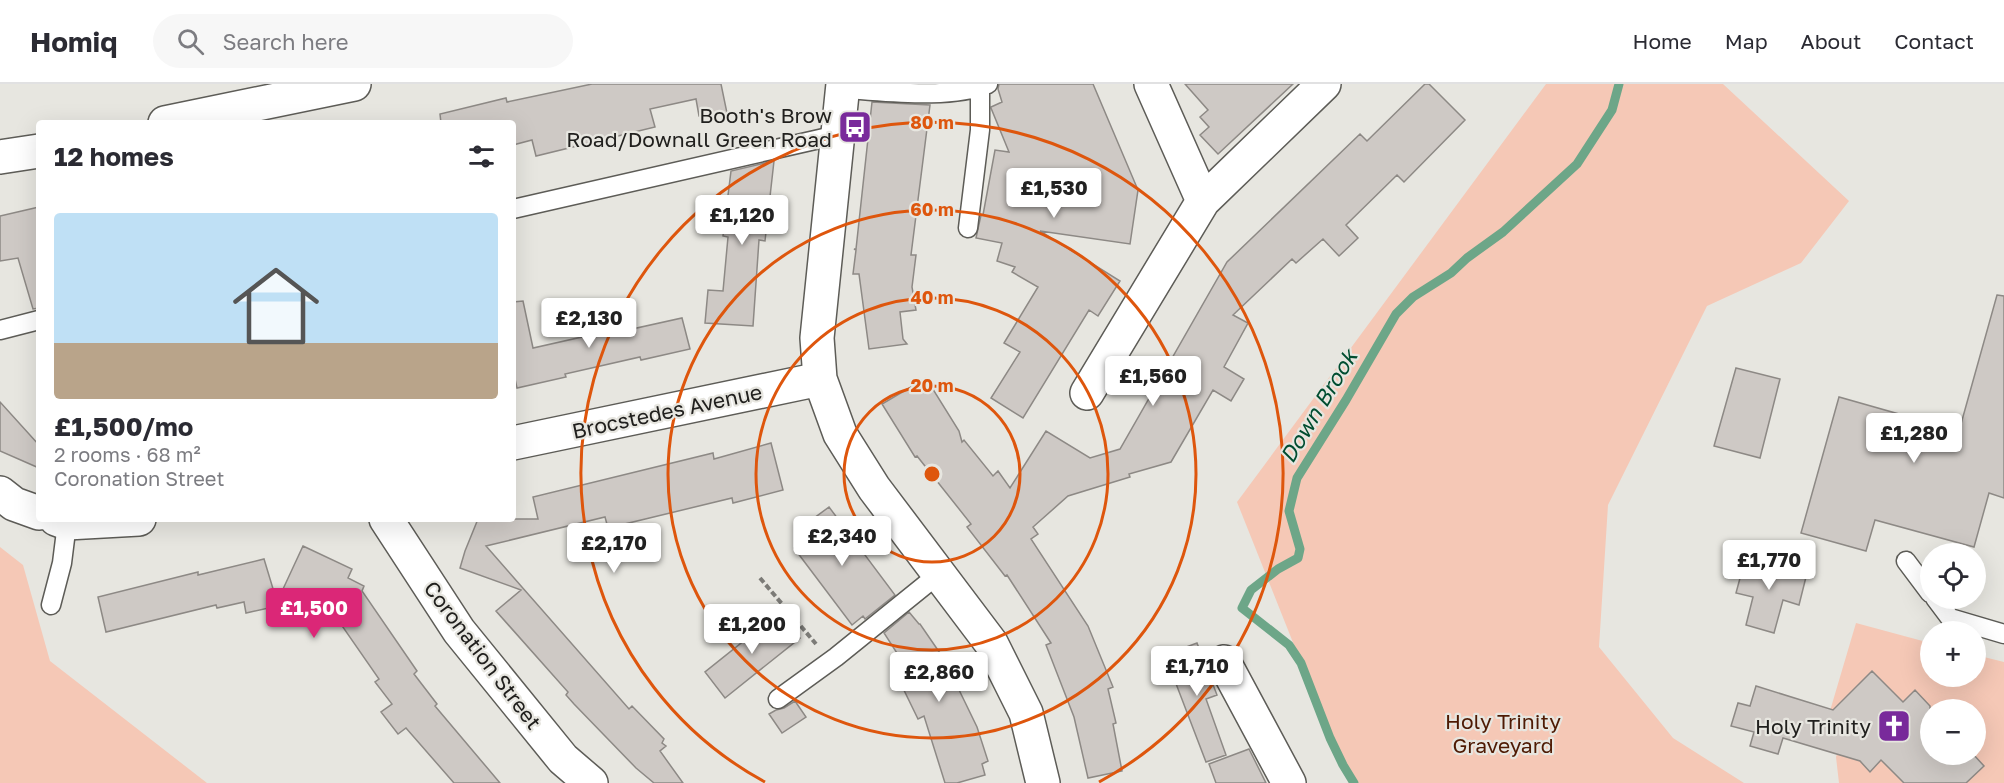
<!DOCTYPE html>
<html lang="en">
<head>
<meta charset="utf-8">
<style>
	:root { --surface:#fff; --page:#f7f7f7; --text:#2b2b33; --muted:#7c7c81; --line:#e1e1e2; --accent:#db2777 }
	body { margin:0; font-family:"Golos Text",sans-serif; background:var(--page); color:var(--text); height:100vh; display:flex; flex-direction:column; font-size:22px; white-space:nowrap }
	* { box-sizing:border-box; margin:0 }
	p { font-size:20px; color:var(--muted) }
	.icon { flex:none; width:33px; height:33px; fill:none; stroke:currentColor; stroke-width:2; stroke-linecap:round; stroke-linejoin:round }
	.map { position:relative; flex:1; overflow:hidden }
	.side { position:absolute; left:36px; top:36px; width:480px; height:402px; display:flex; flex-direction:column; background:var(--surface); border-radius:6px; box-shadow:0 6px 24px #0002 }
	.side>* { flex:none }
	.tools { position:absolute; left:1920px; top:459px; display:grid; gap:12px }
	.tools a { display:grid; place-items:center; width:66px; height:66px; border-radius:50%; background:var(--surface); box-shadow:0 6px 24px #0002; font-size:30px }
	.price { position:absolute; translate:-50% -51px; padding:0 14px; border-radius:6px; background:#fff; color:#222; font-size:20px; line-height:39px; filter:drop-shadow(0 2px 3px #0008) }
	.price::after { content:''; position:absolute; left:50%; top:36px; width:18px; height:14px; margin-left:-9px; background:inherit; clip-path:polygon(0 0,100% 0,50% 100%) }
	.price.selected { background:var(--accent); color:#fff }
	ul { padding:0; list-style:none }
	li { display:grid; align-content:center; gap:12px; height:318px; padding:0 18px }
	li+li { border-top:2px solid var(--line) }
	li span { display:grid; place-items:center; height:186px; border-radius:6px; color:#555 }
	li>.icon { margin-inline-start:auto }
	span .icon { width:108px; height:108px; fill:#fffc; stroke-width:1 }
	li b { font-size:26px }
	h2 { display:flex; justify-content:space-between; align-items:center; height:72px; padding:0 18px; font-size:26px }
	header { display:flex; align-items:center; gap:36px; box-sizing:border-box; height:84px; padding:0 30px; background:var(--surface); border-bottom:2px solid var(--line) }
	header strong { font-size:28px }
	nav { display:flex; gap:33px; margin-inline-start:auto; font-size:21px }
	.search { width:420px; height:54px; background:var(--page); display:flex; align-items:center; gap:15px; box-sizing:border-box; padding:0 21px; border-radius:33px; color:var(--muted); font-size:22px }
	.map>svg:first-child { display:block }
	.green { fill:#f5c8b6; fill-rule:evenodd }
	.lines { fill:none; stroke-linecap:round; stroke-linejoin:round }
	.stream { stroke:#6da688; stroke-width:9 }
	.building { fill:#cec9c5; stroke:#8d8985; stroke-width:1.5 }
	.lane-casing { stroke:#5d5c57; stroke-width:21 }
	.street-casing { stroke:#5d5c57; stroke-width:36 }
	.secondary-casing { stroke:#5d5c57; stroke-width:36 }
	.path { stroke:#7c7b77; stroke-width:4; stroke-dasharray:6 3; stroke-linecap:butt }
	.lane { stroke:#fff; stroke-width:18 }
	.street { stroke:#fff; stroke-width:33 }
	.secondary { stroke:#fff; stroke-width:33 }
	.ring { fill:none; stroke:#de560d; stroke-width:3 }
	.labels { text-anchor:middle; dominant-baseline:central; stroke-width:4.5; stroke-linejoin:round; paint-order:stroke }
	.poi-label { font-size:21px; fill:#21201e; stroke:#e7e6e0; text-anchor:end }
	.street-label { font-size:21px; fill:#21201e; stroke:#e7e6e0 }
	.park-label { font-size:21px; fill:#4e1a03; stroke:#e7e6e0 }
	.water-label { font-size:22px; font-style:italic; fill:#004d30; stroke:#e7e6e0 }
	.centre { fill:#de560d; stroke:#e7e6e0; stroke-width:3 }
	.ring-label { font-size:18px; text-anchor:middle; font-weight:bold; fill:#de560d; stroke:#e7e6e0; stroke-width:4.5; stroke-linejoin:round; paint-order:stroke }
</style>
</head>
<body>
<header>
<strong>Homiq</strong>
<div class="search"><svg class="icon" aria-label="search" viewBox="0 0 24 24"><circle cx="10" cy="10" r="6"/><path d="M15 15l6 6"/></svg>Search here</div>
<nav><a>Home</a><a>Map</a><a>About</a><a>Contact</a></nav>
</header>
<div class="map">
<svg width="2004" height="699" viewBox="0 0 2004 699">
	<rect width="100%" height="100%" fill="#e7e6e0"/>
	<path class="green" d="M1546 0H1723L1849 117 1801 179 1707 222 1608 421 1599 563 1673 654 1744 699H1349L1237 418Z
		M0 463 23 481 50 577 207 699H0Z
		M1856 539 1930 559V592H1976V571L2004 578V699H1839L1836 673 1846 643 1827 637ZM1930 626H1976V670H1930Z"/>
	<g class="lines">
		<path class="stream" d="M1354 699 1343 681 1330 654 1301 579 1289 561 1242 524 1251 506 1278 485 1298 474 1300 465 1289 427 1297 394 1346 316 1396 230 1413 213 1451 189 1467 174 1503 148 1577 80 1612 26 1619 0"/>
	</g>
	<path class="building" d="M592 0H721L727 29 699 32 696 15 650 25 655 43 536 72 532 56 513 61V39H441L440 30 506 14 507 18Z
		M999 0H1093L1138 106 1130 160 1040 147 1120 197 1098 232 1089 226 1023 334 991 314 1020 268 1004 259 1038 203 1012 188 1015 183 997 177 1002 159 976 154 981 131H983L995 66 1009 68 991 24V23L1002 18 998 5Z
		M1185 0H1293L1218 70 1200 51 1209 43 1200 33 1208 26Z
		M1425 0H1429L1465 36 1404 98 1397 91 1346 141 1358 154 1339 172 1323 155 1296 179 1292 175 1233 231 1248 239 1224 283 1244 295 1231 317 1213 306 1171 378 1129 390 1130 393 1068 412 1033 443 1038 450 1031 455 1088 542 1113 603 1108 605 1116 639 1113 640 1122 687 1088 694 1074 633 1046 561 1051 559 1007 491 1005 492 967 443 971 440 917 372 915 373 882 320 926 294 959 347 962 358 964 356 993 392 998 387 1010 404 1046 347 1090 374 1120 365 1227 178 1360 50 1367 57Z
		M872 18 930 21 911 171H916L912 203 916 226 900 228 903 255 907 260 869 265 859 190H853L856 166 854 165H856Z
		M774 77 765 157 759 156 753 242 705 239 708 206 723 207 728 153 723 152 731 87Z
		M39 123V224L33 225 18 174 0 177V132Z
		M1997 211 2004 212V414L1989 409 1974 463 1875 436 1866 467 1801 449 1839 313 1959 347Z
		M523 217 533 264 622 244 623 247 682 234 690 265 641 276 640 273 565 290 566 293 517 304 513 286V218Z
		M1736 284 1780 295 1760 374 1714 362Z
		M0 318 39 361V384L0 367Z
		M771 359 783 406 733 419 732 414 608 444 605 433 486 462 629 625 632 622 664 655 662 659 666 662 660 667 683 699H654L636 684 574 620 566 611 568 608 496 527 521 506 460 484 465 467 478 435H538L533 413 713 369 714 375Z
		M829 423 895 511 865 535 863 532 852 541 794 464 804 455 802 452V443Z
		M303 462 352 485 348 494 364 502 362 507 417 587 414 590 437 620 435 622 500 699H454L406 644 398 650 381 628 392 620 375 598 379 595 336 533 300 517 246 529 244 518 217 524 216 521 106 548 98 513 198 488V491L264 475 277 518Z
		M1746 472 1807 489 1799 521 1783 516 1774 549 1746 541 1753 513 1736 509Z
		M780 528 800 554 725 614 705 588Z
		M909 528 919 540H920L944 575 977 643 988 677 982 680 985 691 957 699H945L924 632 918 635 901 600 913 594 884 549Z
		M1197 559 1217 611 1206 615 1226 671 1206 678 1165 571Z
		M1872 587 1903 618 1915 606 1930 622V670H1973L1984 682 1966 699H1904L1881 676 1870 688 1860 677 1783 654 1778 670 1750 662 1754 648 1731 642 1738 619 1750 622 1756 602 1833 626Z
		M795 617 806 633 782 649 769 630 776 626 784 624Z
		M1249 665 1266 699H1216L1209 680Z"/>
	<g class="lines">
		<defs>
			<path id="lane" d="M843 5C885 7 949 16 988 0
				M513 125 837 51
				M968 144 980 46V4
				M0 246 39 236
				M1906 477 1930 509
				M1935 514 1950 534 2004 550
				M51 521 62 479 67 439
				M778 615 836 573 940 489"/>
			<path id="street" d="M843 0 817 254 820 295 840 350 874 404 991 559 1026 629 1043 699
				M1151 0 1203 117
				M1087 309 1203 117 1324 0
				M513 359 820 295
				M0 409 14 420 39 429
				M56 435 67 439 139 435
				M386 435 459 547 563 675 591 699
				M1224 578 1289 699"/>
			<path id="secondary" d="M165 39 354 0
				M0 73 39 67"/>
		</defs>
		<use href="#lane" class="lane-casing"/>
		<use href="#street" class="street-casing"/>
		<use href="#secondary" class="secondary-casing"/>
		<path class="path" d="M760 494 816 560"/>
		<use href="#lane" class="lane"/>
		<use href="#street" class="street"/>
		<use href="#secondary" class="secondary"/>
	</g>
	<g class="ring">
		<circle cx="932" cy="390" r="88"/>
		<circle cx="932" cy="390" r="176"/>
		<circle cx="932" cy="390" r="264"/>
		<path d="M765 698A351 351 0 1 1 1099 698"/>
	</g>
	<defs>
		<symbol id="bus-square" viewBox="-11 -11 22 22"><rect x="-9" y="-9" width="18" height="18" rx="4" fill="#792a9b" stroke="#e7e6e0"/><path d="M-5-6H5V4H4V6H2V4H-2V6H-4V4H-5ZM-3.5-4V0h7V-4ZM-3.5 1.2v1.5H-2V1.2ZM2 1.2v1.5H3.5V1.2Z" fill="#fff"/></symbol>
		<symbol id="church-square" viewBox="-11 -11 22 22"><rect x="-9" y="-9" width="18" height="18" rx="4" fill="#792a9b" stroke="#e7e6e0"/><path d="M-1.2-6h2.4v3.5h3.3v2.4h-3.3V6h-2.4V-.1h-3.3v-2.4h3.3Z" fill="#fff"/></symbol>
	</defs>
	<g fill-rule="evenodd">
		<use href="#bus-square" x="836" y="24" width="38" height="38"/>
		<use href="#church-square" x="1875" y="623" width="38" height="38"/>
	</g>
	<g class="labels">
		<g class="poi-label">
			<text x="832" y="31">Booth's Brow<tspan x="832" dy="24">Road/Downall Green Road</tspan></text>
			<text x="1871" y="642">Holy Trinity</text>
		</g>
		<g class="street-label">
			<text transform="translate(667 327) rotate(-12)">Brocstedes Avenue</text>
			<text transform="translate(483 571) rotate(53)">Coronation Street</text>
		</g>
		<g class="park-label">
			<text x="1503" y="637">Holy Trinity<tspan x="1503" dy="24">Graveyard</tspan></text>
		</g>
		<g class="water-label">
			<text transform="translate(1318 322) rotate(-59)">Down Brook</text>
		</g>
	</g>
	<circle cx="932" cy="390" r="9" class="centre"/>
	<g class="ring-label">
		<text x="932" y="45">80 m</text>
		<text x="932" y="132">60 m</text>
		<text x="932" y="220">40 m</text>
		<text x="932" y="308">20 m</text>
	</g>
</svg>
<div class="tools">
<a><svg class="icon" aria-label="locate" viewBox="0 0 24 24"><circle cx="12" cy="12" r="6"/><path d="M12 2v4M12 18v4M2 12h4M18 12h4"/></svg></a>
<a>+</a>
<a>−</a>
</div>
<b class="price" style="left:1054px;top:135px">£1,530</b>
<b class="price" style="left:742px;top:162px">£1,120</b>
<b class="price" style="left:589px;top:265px">£2,130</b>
<b class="price" style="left:1153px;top:323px">£1,560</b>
<b class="price" style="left:1914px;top:380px">£1,280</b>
<b class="price" style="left:842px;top:483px">£2,340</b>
<b class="price" style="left:614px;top:490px">£2,170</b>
<b class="price" style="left:1769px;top:507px">£1,770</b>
<b class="price selected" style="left:314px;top:555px">£1,500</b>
<b class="price" style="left:752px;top:571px">£1,200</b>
<b class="price" style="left:1197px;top:613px">£1,710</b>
<b class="price" style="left:939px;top:619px">£2,860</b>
<section class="side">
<h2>12 homes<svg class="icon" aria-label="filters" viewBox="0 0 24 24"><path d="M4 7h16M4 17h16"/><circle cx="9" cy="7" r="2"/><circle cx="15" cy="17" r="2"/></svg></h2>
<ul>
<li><span style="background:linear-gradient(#bfe0f5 70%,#b9a48a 0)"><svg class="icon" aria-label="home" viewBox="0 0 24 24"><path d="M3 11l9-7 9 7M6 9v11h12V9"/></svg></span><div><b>£1,500/mo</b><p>2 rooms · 68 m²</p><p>Coronation Street</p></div></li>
</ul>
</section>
</div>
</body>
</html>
